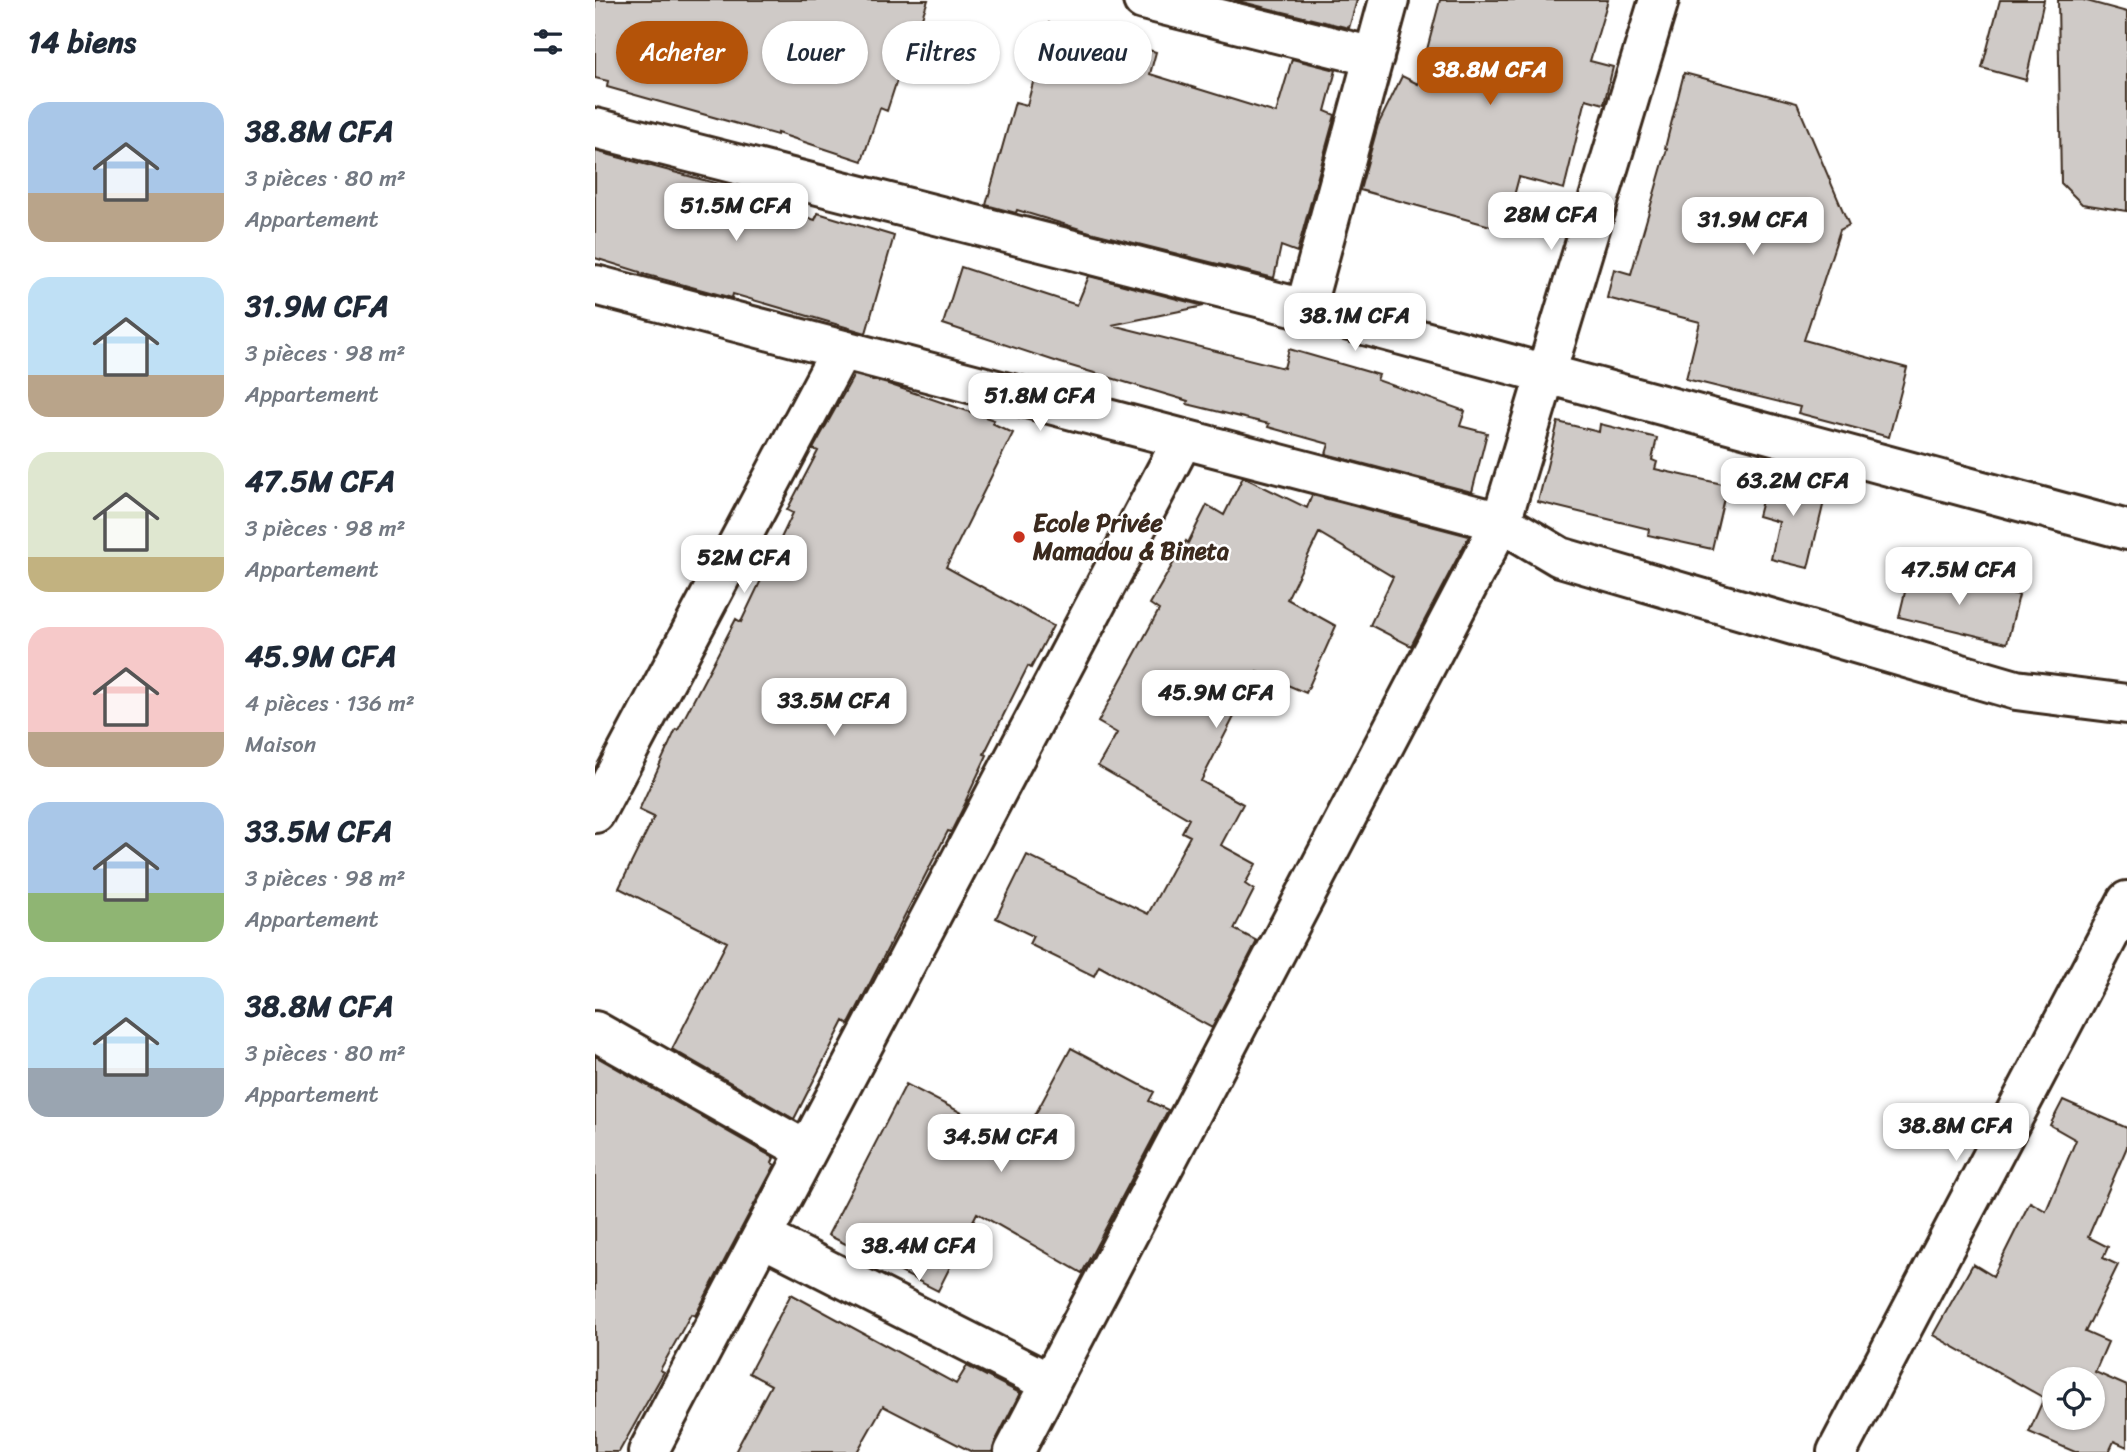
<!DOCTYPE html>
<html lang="fr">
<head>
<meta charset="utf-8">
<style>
	:root { --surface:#fff; --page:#f2f2f3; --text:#1f2937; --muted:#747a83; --accent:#b45309 }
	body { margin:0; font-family:Sriracha,sans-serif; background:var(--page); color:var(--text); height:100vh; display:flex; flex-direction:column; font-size:26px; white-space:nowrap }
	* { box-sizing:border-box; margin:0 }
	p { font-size:23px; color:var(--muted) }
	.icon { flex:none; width:38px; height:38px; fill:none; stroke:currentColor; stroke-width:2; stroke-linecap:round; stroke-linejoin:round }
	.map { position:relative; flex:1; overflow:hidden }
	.panel { display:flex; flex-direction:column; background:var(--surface); width:595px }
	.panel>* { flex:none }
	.guide { position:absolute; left:21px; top:21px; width:665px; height:63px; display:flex; gap:14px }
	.controls { position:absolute; left:1447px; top:1367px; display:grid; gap:14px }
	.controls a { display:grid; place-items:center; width:63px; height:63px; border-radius:50%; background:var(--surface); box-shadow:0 2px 5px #0004; font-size:35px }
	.price { position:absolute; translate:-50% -60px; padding:0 16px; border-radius:14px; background:#fff; color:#222; font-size:23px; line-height:46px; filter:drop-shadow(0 2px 4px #0008) }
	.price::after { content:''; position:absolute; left:50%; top:42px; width:21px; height:16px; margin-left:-10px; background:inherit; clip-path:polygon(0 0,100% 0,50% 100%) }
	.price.selected { background:var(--accent); color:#fff }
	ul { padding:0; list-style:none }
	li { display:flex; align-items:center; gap:21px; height:175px; padding:0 28px }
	li span { display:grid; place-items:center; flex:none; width:196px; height:140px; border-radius:21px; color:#555 }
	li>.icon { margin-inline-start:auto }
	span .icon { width:84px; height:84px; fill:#fffc; stroke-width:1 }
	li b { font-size:30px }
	h2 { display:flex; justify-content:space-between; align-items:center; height:84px; padding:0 28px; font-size:30px }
	.tag { padding:0 24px; border-radius:32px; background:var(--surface); box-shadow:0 2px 5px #0004; font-size:24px; line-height:63px }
	.tag.selected { background:var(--accent); color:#fff }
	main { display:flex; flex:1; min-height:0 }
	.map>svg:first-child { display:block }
	.building { fill:#cfcac7; stroke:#3b2a1e; stroke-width:2; fill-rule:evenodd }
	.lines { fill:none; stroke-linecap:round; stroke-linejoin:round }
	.minor-casing { stroke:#3b2a1e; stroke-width:44 }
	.minor { stroke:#fff; stroke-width:38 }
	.poi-dot { fill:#c8321e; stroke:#fff; stroke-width:2.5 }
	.labels { text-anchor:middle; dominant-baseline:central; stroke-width:5; stroke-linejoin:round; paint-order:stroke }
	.poi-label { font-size:24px; font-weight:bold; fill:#3b2a1e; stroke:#fff; text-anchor:start }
</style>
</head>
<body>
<main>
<section class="panel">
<h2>14 biens<svg class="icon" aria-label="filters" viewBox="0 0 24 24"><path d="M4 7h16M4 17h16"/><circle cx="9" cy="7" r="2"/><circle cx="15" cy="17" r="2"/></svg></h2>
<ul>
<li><span style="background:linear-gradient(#a9c7e8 65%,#b9a48a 0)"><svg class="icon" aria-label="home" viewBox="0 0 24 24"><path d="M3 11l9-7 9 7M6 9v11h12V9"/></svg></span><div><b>38.8M CFA</b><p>3 pièces · 80 m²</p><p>Appartement</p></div></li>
<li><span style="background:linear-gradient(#bfe0f5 70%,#b9a48a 0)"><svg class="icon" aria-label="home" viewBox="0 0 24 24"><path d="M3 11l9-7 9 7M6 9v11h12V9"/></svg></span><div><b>31.9M CFA</b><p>3 pièces · 98 m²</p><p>Appartement</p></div></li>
<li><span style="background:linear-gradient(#dfe7d0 75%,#c2b280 0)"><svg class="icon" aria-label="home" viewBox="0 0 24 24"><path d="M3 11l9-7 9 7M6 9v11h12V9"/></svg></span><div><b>47.5M CFA</b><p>3 pièces · 98 m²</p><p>Appartement</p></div></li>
<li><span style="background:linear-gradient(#f6c9c9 75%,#b9a48a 0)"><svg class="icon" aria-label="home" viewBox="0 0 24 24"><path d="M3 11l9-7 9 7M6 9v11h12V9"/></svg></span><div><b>45.9M CFA</b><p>4 pièces · 136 m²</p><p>Maison</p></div></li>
<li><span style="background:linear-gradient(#a9c7e8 65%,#8fb573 0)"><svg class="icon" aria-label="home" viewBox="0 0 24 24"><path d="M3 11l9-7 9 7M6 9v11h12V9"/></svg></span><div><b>33.5M CFA</b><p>3 pièces · 98 m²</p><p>Appartement</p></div></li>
<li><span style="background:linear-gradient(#bfe0f5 65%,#9aa5b1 0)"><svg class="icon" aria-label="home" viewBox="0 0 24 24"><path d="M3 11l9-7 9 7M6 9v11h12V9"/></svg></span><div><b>38.8M CFA</b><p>3 pièces · 80 m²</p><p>Appartement</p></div></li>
</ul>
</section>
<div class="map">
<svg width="1532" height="1452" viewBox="0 0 1532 1452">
	<rect width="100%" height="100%" fill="#fff"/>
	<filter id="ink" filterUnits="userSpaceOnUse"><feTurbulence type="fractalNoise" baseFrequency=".0143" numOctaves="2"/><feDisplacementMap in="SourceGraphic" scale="14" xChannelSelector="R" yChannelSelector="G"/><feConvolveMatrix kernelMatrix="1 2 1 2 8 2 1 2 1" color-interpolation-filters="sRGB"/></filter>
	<g filter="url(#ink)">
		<path class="building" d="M0 0H333L306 78 303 77 292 111 285 108 267 161 182 133V135L12 87 13 81 0 78Z
			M639 0H762L754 28Z
			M845 0H1013L995 61 1018 67 1009 104 991 99 969 189 924 177 910 230 765 190 783 125 807 76 823 84Z
			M1405 0H1449L1431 80 1387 68Z
			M1463 0H1488L1532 12V211L1487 204 1466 183Z
			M454 23 561 52 555 74 681 113 697 59 741 70 730 111 740 115 702 252 686 246 679 278 495 232 422 210 421 213 391 205 420 102 432 105Z
			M1089 73 1202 103 1254 225 1245 230 1209 340 1312 368 1294 437 1203 413 1205 407 1091 379 1105 322 1012 298 1019 269 1036 274 1072 149 1070 148Z
			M0 151 165 195 163 202 220 220 223 213 299 236 271 333 138 294 137 298 45 273V272L0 258Z
			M366 267 482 305 494 276 609 306 517 325 689 368 694 349 784 375 782 380 870 411 865 426 892 433 877 492 731 454 734 444 673 427 674 424 592 404 593 401 466 363 348 324Z
			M259 375 293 384 399 420 397 423 418 433 351 567 458 626 436 668 433 666 389 754 392 755 371 800H372L356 832 353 831 254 1024 249 1021 199 1119 77 1049 132 942 24 888 59 817 44 810 81 729 83 730 141 619 146 622 198 513 192 510 223 451 218 449Z
			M963 422 1004 432 1005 424 1062 438 1057 460 1062 462 1060 469 1132 485 1117 549 1053 535 1054 529 943 502Z
			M1174 474 1232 489 1213 568 1176 559 1184 522 1163 516Z
			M648 477 712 508 717 495 874 536 816 646 775 625 798 577 724 533 692 599 741 626 711 693 662 672 606 781 648 804 626 845 661 864 650 884 659 890 639 929 662 941 617 1028 504 966 499 976 434 944 438 936 401 918 432 855 553 914 595 836 587 832 594 819 503 766 522 733 503 722 564 610 555 604 591 541 593 543 612 505 629 515Z
			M1315 571 1424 595 1412 643 1304 617Z
			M476 1048 559 1092 554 1101 573 1110 487 1273 382 1213 343 1291 233 1235 311 1084 369 1114 368 1116 425 1143Z
			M0 1056 179 1158 177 1163 180 1165 100 1316 96 1314 65 1370 69 1372 24 1452H0Z
			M1468 1100 1532 1128V1147L1493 1237 1513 1247 1508 1258 1523 1265 1490 1332 1513 1342 1500 1372 1532 1386V1447L1519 1441 1514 1452H1480L1434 1432 1449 1398 1338 1335 1378 1264 1398 1276 1435 1202 1451 1211 1481 1140 1455 1125ZM1460 1379H1498V1418H1460Z
			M196 1294 361 1384 372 1366 425 1393 400 1442 397 1452H377L288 1406 262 1452H140L176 1385 154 1373Z"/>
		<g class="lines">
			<defs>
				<path id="minor" d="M548 0 779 57
					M0 128 710 309 1532 530
					M0 285 906 522 965 557 1421 690 1532 704
					M710 309 794 0
					M0 813 246 350
					M0 1031 212 1151
					M167 1237 455 1383
					M53 1452 588 439
					M419 1452 906 522 1064 0
					M1242 1452 1532 901"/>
			</defs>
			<use href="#minor" class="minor-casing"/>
			<use href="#minor" class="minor"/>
		</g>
	</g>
	<circle class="poi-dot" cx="424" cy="537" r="7"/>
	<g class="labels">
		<g class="poi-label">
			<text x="438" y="523">Ecole Privée<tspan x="438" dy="28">Mamadou &amp; Bineta</tspan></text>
		</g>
	</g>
</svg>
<div class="controls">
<a><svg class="icon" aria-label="locate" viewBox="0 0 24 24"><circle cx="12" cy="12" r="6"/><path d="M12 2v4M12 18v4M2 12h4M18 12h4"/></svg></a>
</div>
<b class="price selected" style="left:895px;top:107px">38.8M CFA</b>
<b class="price" style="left:141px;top:243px">51.5M CFA</b>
<b class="price" style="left:956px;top:252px">28M CFA</b>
<b class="price" style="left:1158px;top:257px">31.9M CFA</b>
<b class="price" style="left:760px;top:353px">38.1M CFA</b>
<b class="price" style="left:445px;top:433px">51.8M CFA</b>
<b class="price" style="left:1198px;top:518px">63.2M CFA</b>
<b class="price" style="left:149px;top:595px">52M CFA</b>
<b class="price" style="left:1364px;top:607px">47.5M CFA</b>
<b class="price" style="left:621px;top:730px">45.9M CFA</b>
<b class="price" style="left:239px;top:738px">33.5M CFA</b>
<b class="price" style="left:1361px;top:1163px">38.8M CFA</b>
<b class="price" style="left:406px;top:1174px">34.5M CFA</b>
<b class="price" style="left:324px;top:1283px">38.4M CFA</b>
<div class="guide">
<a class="tag selected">Acheter</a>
<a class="tag">Louer</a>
<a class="tag">Filtres</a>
<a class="tag">Nouveau</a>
</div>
</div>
</main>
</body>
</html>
